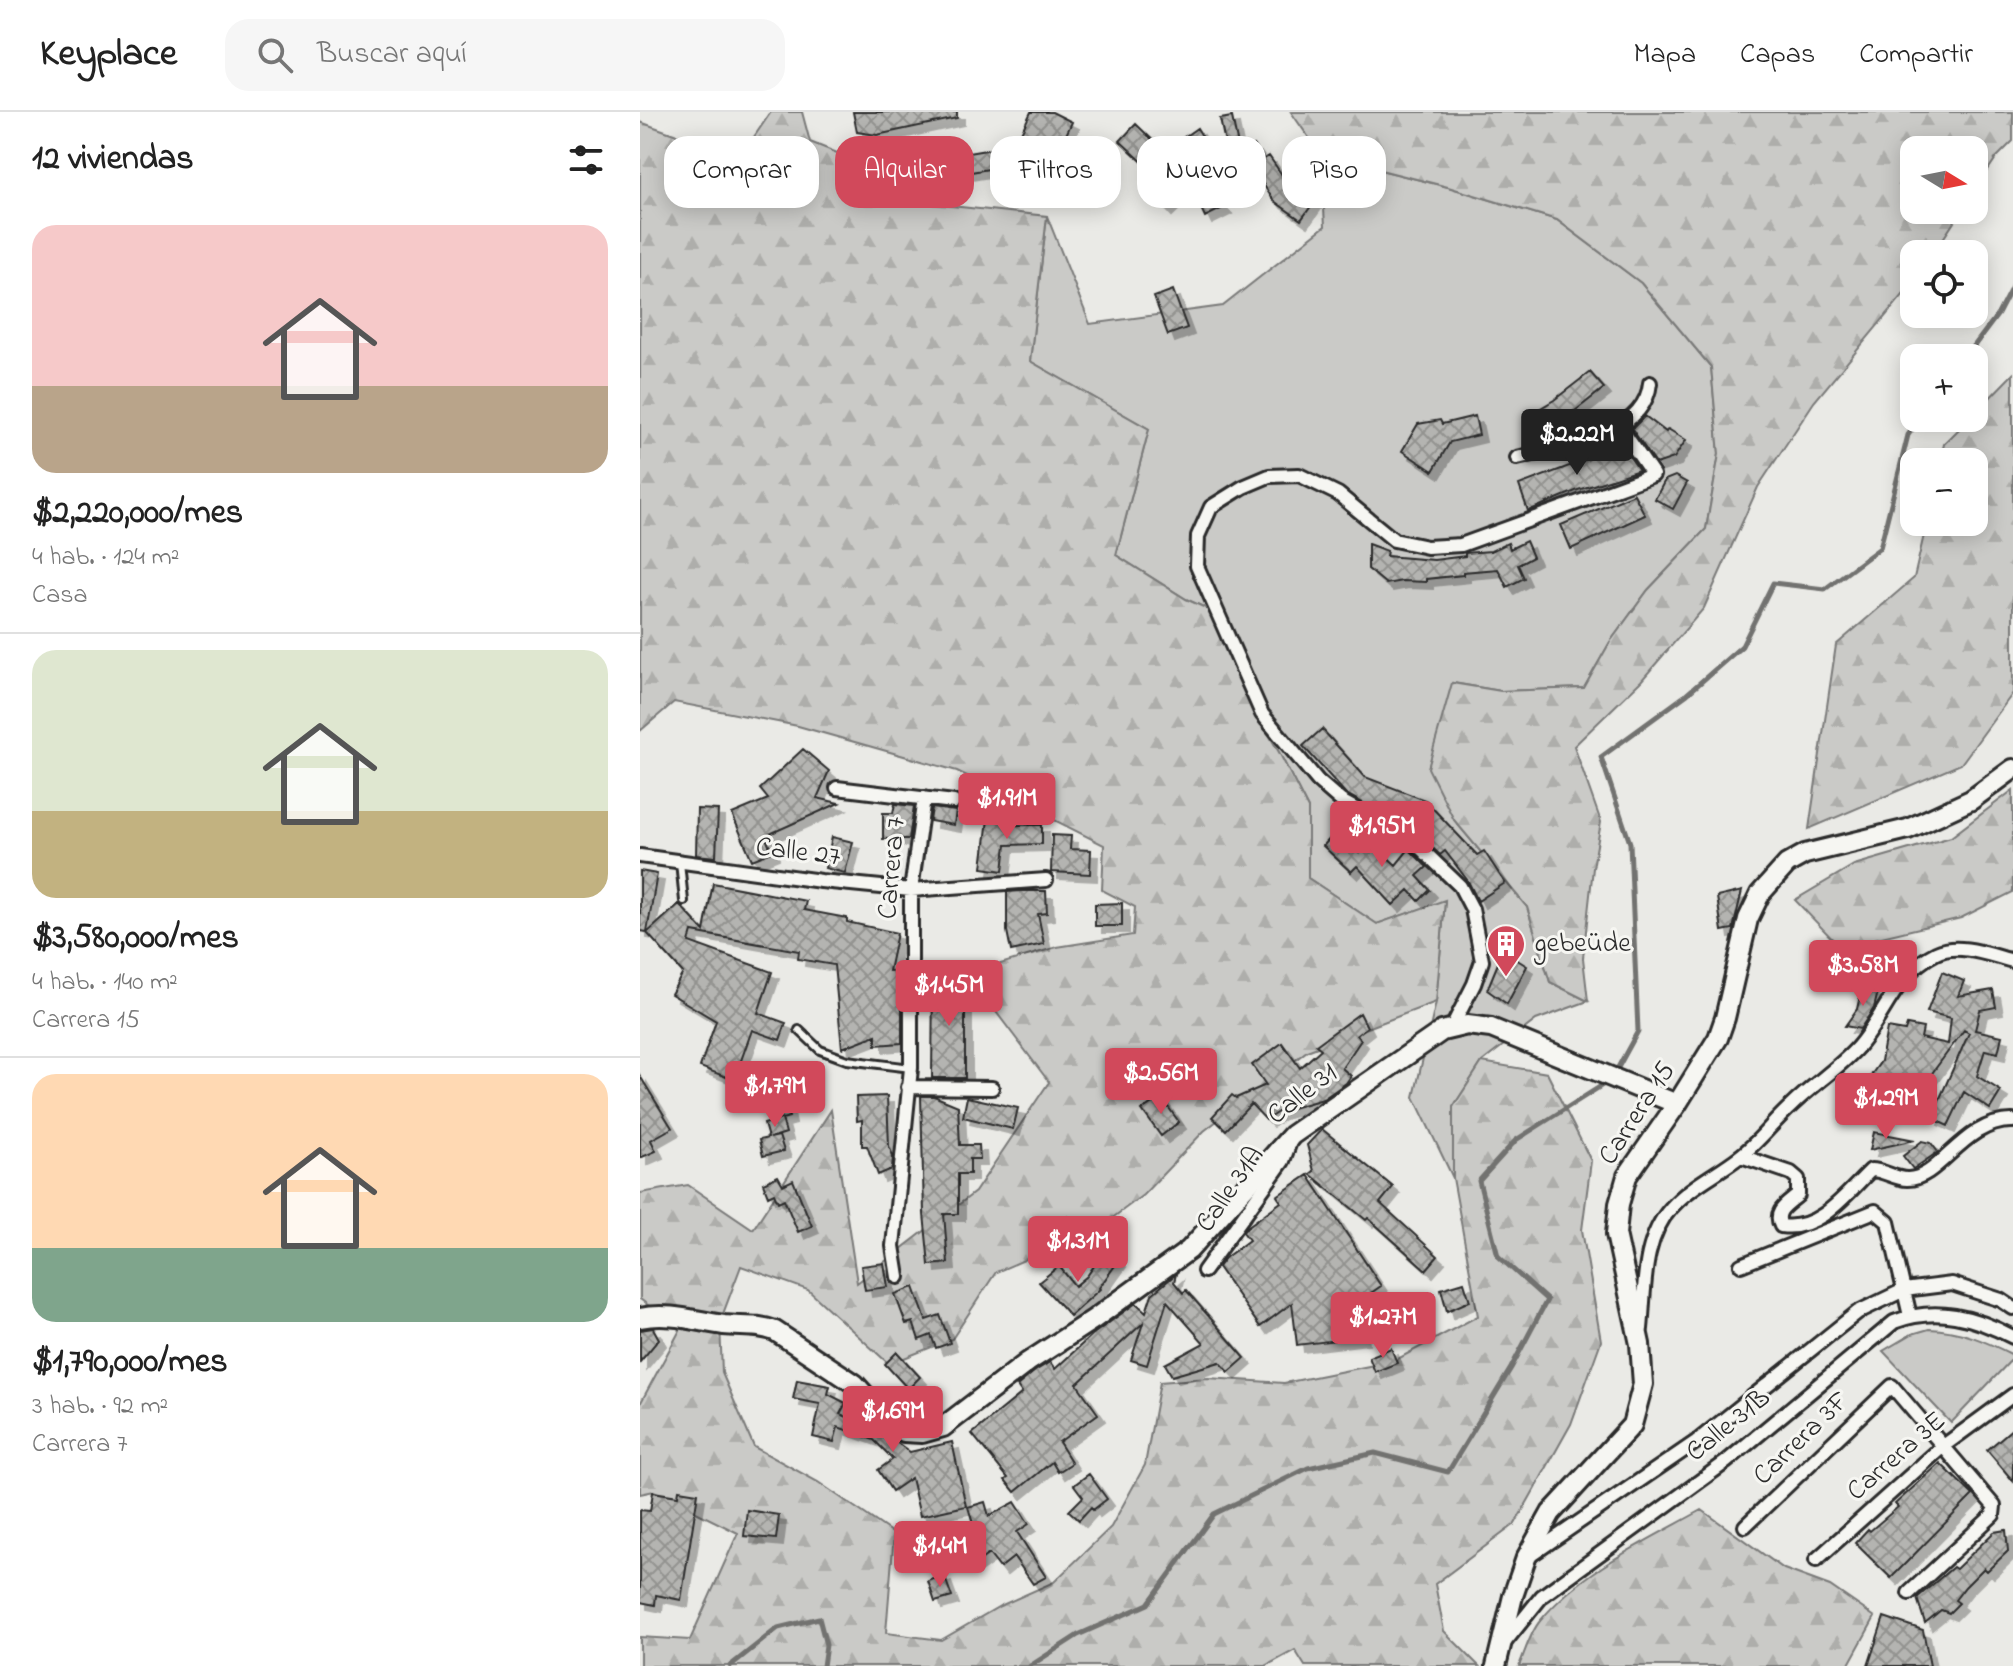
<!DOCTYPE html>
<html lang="es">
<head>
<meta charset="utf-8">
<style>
	:root { --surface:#fff; --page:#f6f6f6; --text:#222; --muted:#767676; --line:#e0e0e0; --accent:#d1495b }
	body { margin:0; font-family:"Indie Flower",sans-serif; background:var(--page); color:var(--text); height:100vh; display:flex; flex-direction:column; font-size:30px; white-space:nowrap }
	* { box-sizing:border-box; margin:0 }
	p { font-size:26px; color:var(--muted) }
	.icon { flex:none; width:44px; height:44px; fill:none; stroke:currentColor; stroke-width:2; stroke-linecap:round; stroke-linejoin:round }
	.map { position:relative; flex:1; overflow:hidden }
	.drawer { display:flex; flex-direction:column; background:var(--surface); width:640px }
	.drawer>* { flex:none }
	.banner { position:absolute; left:24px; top:24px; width:760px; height:72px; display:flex; gap:16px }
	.needle { width:52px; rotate:100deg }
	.fabs { position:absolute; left:1260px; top:24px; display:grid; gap:16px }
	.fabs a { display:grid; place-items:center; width:88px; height:88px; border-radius:16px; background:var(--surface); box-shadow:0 4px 20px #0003; font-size:40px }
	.price { position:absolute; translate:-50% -68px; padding:0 18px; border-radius:8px; background:var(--accent); color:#fff; font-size:26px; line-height:52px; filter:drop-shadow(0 2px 4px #0008) }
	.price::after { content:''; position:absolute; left:50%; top:48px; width:24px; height:18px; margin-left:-12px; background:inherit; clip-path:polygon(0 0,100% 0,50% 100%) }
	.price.active { background:#222; color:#fff }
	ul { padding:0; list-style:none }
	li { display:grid; align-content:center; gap:16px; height:424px; padding:0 32px }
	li+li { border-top:2px solid var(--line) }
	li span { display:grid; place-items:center; height:248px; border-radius:24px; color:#555 }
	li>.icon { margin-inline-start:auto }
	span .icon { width:144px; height:144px; fill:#fffc; stroke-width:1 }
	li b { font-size:34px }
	h2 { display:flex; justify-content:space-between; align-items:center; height:96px; padding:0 32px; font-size:34px }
	.chip { padding:0 28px; border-radius:24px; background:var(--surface); box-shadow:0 4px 20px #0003; font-size:28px; line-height:72px }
	.chip.active { background:var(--accent); color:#fff }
	header { display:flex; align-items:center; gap:48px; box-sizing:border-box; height:112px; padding:0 40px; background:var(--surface); border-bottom:2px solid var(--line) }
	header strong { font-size:38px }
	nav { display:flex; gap:44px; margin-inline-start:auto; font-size:28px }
	.search { width:560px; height:72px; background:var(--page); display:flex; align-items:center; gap:20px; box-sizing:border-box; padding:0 28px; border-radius:24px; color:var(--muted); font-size:30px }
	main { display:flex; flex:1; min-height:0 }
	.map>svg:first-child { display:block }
	.grass { fill:#cacac7; stroke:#7a7a79; stroke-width:2 }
	.forest { fill:url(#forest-firs); stroke:#7a7a79; stroke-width:2 }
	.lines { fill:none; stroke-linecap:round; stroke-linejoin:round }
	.stream { stroke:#727270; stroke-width:5 }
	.building { fill:url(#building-cross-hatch); stroke:#2b2b2b; stroke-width:2; filter:url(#shadow) }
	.lane-casing { stroke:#2b2b2b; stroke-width:12 }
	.street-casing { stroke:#2b2b2b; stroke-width:18 }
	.secondary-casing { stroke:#2b2b2b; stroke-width:24 }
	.lane { stroke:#f6f6f2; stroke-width:6 }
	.street { stroke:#f6f6f2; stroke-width:12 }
	.secondary { stroke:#f6f6f2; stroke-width:18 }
	.labels { text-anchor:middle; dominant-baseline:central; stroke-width:6; stroke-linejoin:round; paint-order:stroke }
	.street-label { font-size:28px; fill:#2b2b2b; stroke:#f6f6f2 }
	.poi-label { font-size:28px; fill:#2b2b2b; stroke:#f6f6f2; text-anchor:start }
</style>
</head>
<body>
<header>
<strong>Keyplace</strong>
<div class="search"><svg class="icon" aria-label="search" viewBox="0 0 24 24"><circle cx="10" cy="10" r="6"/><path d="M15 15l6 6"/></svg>Buscar aquí</div>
<nav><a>Mapa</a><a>Capas</a><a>Compartir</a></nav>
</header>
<main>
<section class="drawer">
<h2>12 viviendas<svg class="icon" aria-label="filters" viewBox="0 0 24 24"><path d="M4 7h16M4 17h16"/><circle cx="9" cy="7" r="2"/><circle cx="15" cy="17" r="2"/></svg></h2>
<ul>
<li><span style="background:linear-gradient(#f6c9c9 65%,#b9a48a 0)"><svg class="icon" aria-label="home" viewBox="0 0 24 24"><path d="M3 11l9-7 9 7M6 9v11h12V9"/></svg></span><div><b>$2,220,000/mes</b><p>4 hab. · 124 m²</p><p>Casa</p></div></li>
<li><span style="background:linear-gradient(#dfe7d0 65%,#c2b280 0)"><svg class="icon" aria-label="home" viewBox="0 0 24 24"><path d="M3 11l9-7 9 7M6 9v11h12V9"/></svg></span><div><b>$3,580,000/mes</b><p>4 hab. · 140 m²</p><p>Carrera 15</p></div></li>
<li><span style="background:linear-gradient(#ffd9b3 70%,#7fa58c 0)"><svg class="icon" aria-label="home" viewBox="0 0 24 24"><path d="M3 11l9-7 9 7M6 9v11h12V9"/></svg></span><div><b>$1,790,000/mes</b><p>3 hab. · 92 m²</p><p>Carrera 7</p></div></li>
</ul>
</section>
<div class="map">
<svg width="1373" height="1554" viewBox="0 0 1373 1554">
	<defs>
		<pattern id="forest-firs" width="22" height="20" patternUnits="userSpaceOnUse" patternTransform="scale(2)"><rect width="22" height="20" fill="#cacac7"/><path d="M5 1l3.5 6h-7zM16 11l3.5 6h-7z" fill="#aeaeab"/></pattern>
		<pattern id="building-cross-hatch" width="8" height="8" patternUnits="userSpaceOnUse" patternTransform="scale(2)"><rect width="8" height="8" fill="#b4b4b1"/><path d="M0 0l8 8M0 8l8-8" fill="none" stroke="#939390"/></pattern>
		<filter id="shadow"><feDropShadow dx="7" dy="7" stdDeviation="0" flood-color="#0004"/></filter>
	</defs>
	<rect width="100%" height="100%" fill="#eaeae6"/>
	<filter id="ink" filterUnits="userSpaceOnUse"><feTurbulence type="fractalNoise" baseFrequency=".0125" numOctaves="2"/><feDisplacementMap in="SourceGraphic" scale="16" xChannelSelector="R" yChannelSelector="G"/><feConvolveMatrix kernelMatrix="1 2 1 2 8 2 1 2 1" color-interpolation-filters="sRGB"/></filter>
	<g filter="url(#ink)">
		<path class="grass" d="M681 43 808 75 917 108 1001 171 1071 255 1079 342 1066 417 1008 478 970 530 944 576 861 579 813 571 814 708 887 795 910 870 948 889 896 908 842 950 813 995V1066L774 985 796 890 805 789 737 812 668 766V697L640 642 601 574 585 505 546 487 476 443 509 317 390 249 407 104 450 212 583 194 685 114Z
			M1289 1217C1321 1218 1345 1229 1373 1243V1246L1311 1311 1243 1239 1272 1222Z"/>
		<path class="forest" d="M131 0H162L170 30 217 49 292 92 407 104 390 249 509 317 476 443 546 487 585 505 601 574 640 642 668 697V766L737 812 805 788 796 890 667 939 564 1019 503 1083 459 1116 356 1160 312 1227 249 1252 168 1178 101 1154 80 1210 82 1261 114 1335 178 1370 254 1422 246 1521 301 1528 360 1494 414 1470 471 1415 505 1353 520 1270 568 1266 644 1271 754 1249 838 1204 813 1066V995L842 950 907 961 951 1049 942 1118 961 1229 931 1312 875 1412 795 1472 804 1519 839 1554H665L655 1538 626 1554H0V1525L50 1528 98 1421 14 1379 0 1382V1292L40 1218 0 1187V1081L48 1073 113 1117 191 998 217 1171 335 1080 409 970 338 876 350 855 417 835 493 823 495 795 462 778 464 733 317 659 158 614 34 590 0 619V10L54 29 105 38Z
			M651 0H1373V29L1356 46 1334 79V38H1274V98H1322L1293 142H1274V170L1174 290 1118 375 1064 496 1001 569 934 634 961 710 953 756 943 846 948 889 910 870 887 795 814 708 788 656 812 571 861 579 944 576 970 530 1008 478 1066 417 1079 342 1071 255 1001 171 917 108 808 75 681 43Z
			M1373 262V581L1321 652 1169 717 1196 533 1274 466 1287 410H1334V350H1300L1304 332 1330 306H1334V302Z
			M1373 678V780L1321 806 1200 835 1155 788 1214 753 1311 725Z
			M1062 1398 1144 1457 1190 1474 1235 1505 1208 1554H879C885 1540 890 1521 900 1509 941 1459 1006 1429 1062 1398Z"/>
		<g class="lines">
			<path class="stream" d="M1325 246 1358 202 1373 173
				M975 961 998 919 990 731 961 645 1046 583 1102 534 1133 471 1185 477 1240 436 1268 323 1281 306
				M90 1554 138 1516 179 1506 186 1533 183 1554
				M390 1554 438 1523 508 1492 574 1402 668 1356 735 1341 808 1360 871 1256 907 1188 858 1144 839 1069 876 1028 969 969"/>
		</g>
		<path class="building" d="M213 0H317V6L237 23 217 20Z
			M391 0H412L432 10 416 45 378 27Z
			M592 5 599 38 587 41 580 7Z
			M496 12 524 39 509 56 480 29Z
			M557 16 578 50 565 59 544 25Z
			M614 33 624 47 629 44 649 73 654 66 679 83 661 108 634 89 603 41Z
			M364 35 367 54 313 63 310 44Z
			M282 43 284 56 242 61 240 49Z
			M542 55 544 56 585 95 565 105 550 73 525 97 514 85 542 58Z
			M533 178 547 216 528 223 514 185Z
			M950 260 964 276 916 314 900 323 889 303 914 288Z
			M835 304 839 323 810 330 793 359 762 339 778 312 800 308 802 312Z
			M1005 304 1026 320 1028 317 1046 328 1034 346 1016 352 992 317Z
			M982 334 999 358 938 378 888 399 879 373Z
			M1035 364 1047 371 1033 397 1015 387 1025 368Z
			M994 382 1005 403 931 437 921 413Z
			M886 429 893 445 878 453 884 466 867 475 858 457 823 460V463L786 467V470L762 469 746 472 728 457V432L747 439 746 444 794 448 825 444V441L851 439 868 431 870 437Z
			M682 617 725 665 785 688 837 743 844 739 865 771 838 789 828 769 805 739 800 743 780 724 785 717 739 700 706 682 663 634Z
			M163 637 189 659 177 686 199 691 125 724 132 740 112 748 92 702 128 687 120 677Z
			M255 692 274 694 269 727H243V701H253Z
			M292 696 316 699 314 713 290 709Z
			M57 697 78 698 76 745 56 743Z
			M348 707 369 710V713H402V732L366 733 363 759 342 756Z
			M696 720 719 741 730 729 756 753 769 737 787 755 777 764 790 778 779 789 769 778 753 793 717 754 711 760 683 734Z
			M412 723 431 724 430 737 451 738 450 762 411 760Z
			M192 725 213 730 205 761 185 756Z
			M0 759 17 762 7 820 0 819Z
			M73 771 166 789 164 798 207 806V810L257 821 249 859 262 858V931L236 933V923L202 936 194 853 158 847 159 839 52 820 49 830 132 860 118 901 146 911 140 928 112 918 94 968 60 955 76 909 31 882 43 861 7 821 39 792 64 819Z
			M381 779H406L407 801 398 802 404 832 371 839 367 819V780Z
			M1102 779 1093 817 1082 819 1077 785Z
			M482 791V814H455V792Z
			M863 839 887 854 867 892 847 878Z
			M1302 860 1324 869 1318 884 1353 878 1356 895 1340 898 1335 918 1362 924 1358 941 1345 938 1337 964 1361 979 1350 997 1324 980 1308 1014 1291 1006 1329 921 1324 918 1267 995 1253 988 1255 985 1229 966 1241 949 1247 916 1265 919 1267 913 1283 916 1281 926 1308 932 1311 906 1287 900Z
			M293 865H325V966H292Z
			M1222 875 1238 880 1234 896 1220 917 1205 914 1217 897Z
			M720 901 727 915 717 923 721 928 702 956 711 964 706 971 683 987 638 1000 626 1008 611 992 586 1018 572 1005 592 983 596 986 626 973 612 953 642 931 660 956 681 937 676 933Z
			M0 964 32 1016 11 1028 16 1039 0 1046Z
			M247 984 249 1034 253 1044 252 1057 238 1063 227 1034H222V1008L217 1009 216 985Z
			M281 984H294L318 994 320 1033H339L340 1047H330V1062H318V1102H304L308 1151 289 1153 284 1102Z
			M145 985 149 1005 142 1007 146 1021 130 1026 139 1024 144 1039 123 1044 119 1028 128 1026 124 1012 141 1007 137 1008 132 988Z
			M327 985 378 996 373 1017 323 1005Z
			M521 985 539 1010 521 1024 502 998Z
			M682 1017 753 1075 740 1091 798 1144 786 1158 728 1106 726 1108 670 1062 674 1059 667 1033Z
			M1234 1020 1275 1028 1230 1038Z
			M1282 1029 1291 1031 1298 1040 1273 1057 1263 1044Z
			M668 1063 741 1174 718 1190 722 1225 657 1233 652 1191 620 1215 578 1155 585 1146 609 1128 603 1120 607 1115 641 1090 637 1084Z
			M138 1064 143 1073 153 1068 172 1114 158 1120 144 1087 138 1090 134 1081 128 1084 123 1071Z
			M465 1138 479 1148 459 1176 460 1177 430 1204 399 1170 419 1154 435 1174 447 1164Z
			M244 1151 248 1175 225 1178 221 1154Z
			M536 1162 534 1170 543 1181 546 1178 605 1246 589 1260 580 1250 532 1264 525 1252 564 1231 527 1189 507 1253 491 1248 503 1211 437 1272 458 1302 419 1330 432 1351 418 1360 412 1350 375 1380 365 1368 368 1366 332 1322 382 1281 377 1274 395 1259 410 1250 415 1257 452 1223 496 1191 506 1200 512 1182Z
			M824 1170 830 1189 807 1199 801 1177Z
			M274 1175 286 1208 300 1203 310 1231 296 1236 291 1223 279 1228 273 1210 266 1212 255 1182Z
			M13 1216 19 1227 0 1250V1218Z
			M751 1236 757 1251 735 1260 729 1245Z
			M257 1240 280 1265 268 1277 245 1252Z
			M157 1268 190 1274 188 1282 206 1291 200 1302 222 1311 228 1304 242 1320 270 1340 312 1330 326 1394 280 1404 271 1366 252 1379 238 1358 253 1347 234 1328 198 1315 194 1330 173 1325 180 1292 153 1287Z
			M1373 1316V1369L1347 1338Z
			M1300 1351 1333 1383 1251 1466 1215 1431 1228 1417 1230 1419 1258 1395 1255 1392Z
			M449 1362 467 1387 453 1398 451 1395 439 1408 429 1399 443 1385 434 1373Z
			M39 1378 58 1381 41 1488 16 1483 15 1493 0 1490V1398L10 1399 13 1380 38 1384Z
			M345 1390 349 1404 375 1390 389 1412 377 1420 406 1465 393 1472 374 1445 360 1456 349 1442 332 1454 316 1431 335 1418 328 1395Z
			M107 1398 139 1403 136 1427 104 1424Z
			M1366 1418 1368 1439 1347 1459 1344 1456 1325 1475 1315 1488 1319 1491 1309 1501 1301 1498 1285 1511 1277 1486 1313 1455 1316 1457 1354 1420Z
			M304 1463 312 1485 295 1490 288 1469Z
			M1244 1505 1283 1518 1290 1554H1228Z"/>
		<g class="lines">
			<defs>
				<path id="lane" d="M40 750 44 789
					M159 918 180 938 207 948 271 956"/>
				<path id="street" d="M877 346C919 335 1005 325 1010 271
					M197 676 314 690
					M0 744 181 769 271 778 406 768
					M811 917 834 872 842 849 832 797 820 774 773 729 701 689 678 669 622 602 557 454 558 424 571 395 603 375 629 364 659 363 698 382 754 428 787 435 821 433 1013 363 980 315
					M268 975 352 976
					M1101 1044 1151 1061 1158 1067V1083C1148 1092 1133 1099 1141 1114 1179 1120 1206 1082 1231 1058 1244 1058 1255 1067 1267 1067 1300 1068 1323 1008 1373 1009
					M1101 1153 1235 1099 1248 1110 1270 1204
					M564 1159 643 1049 650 1030
					M258 1165 253 1134 271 956V778L284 686
					M1001 1217C1005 1176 1002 1128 1031 1096 1049 1075 1077 1062 1099 1045 1118 1031 1133 1010 1151 994 1171 974 1195 959 1215 938 1244 907 1255 861 1296 841 1318 830 1350 843 1373 849
					M1105 1414 1252 1274 1354 1394 1353 1403 1269 1481
					M891 1443 1056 1330 1218 1200 1264 1178 1312 1172 1361 1188 1373 1196
					M1176 1448 1302 1335 1373 1283
					M865 1530 902 1484 1086 1350 1254 1210C1296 1194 1335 1205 1373 1225"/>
				<path id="secondary" d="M0 1206C28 1200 56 1209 84 1213 102 1215 117 1212 135 1219L215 1272 249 1310 264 1320 282 1321 303 1315 388 1250 454 1207 549 1138 652 1023 802 919 827 913 851 916 1037 992
					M856 1554 873 1484 886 1446 911 1401 992 1313 1003 1272 1000 1232 976 1122 979 1092 987 1064 1037 992 1078 926 1085 906 1108 807 1120 782 1147 752 1165 742 1268 717 1331 688 1373 657"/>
			</defs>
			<use href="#lane" class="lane-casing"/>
			<use href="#street" class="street-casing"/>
			<use href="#secondary" class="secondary-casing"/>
			<use href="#lane" class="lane"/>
			<use href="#street" class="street"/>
			<use href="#secondary" class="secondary"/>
		</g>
	</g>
	<defs>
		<symbol id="building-pin" viewBox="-11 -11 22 30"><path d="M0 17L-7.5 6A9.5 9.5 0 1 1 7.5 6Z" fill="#d1495b" stroke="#f6f6f2"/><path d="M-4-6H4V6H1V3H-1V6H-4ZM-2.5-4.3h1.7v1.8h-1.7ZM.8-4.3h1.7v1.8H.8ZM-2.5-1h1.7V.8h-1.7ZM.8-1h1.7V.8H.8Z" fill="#fff"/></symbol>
	</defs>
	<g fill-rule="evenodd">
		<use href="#building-pin" x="844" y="810" width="44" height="60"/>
	</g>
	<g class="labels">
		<g class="street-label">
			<text transform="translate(158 741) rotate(7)">Calle 27</text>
			<text transform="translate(253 756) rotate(-85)">Carrera 7</text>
			<text transform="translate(663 983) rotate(-38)">Calle 31</text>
			<text transform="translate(998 1002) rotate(-57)">Carrera 15</text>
			<text transform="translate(591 1078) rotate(-55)">Calle 31A</text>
			<text transform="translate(1089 1314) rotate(-39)">Calle 31B</text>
			<text transform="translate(1162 1327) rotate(-44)">Carrera 3F</text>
			<text transform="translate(1257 1345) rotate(-41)">Carrera 3E</text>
		</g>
		<g class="poi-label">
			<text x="894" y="832">gebeüde</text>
		</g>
	</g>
</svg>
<div class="fabs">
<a><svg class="needle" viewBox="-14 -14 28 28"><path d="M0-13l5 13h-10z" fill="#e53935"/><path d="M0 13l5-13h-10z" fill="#767676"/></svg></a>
<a><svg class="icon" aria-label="locate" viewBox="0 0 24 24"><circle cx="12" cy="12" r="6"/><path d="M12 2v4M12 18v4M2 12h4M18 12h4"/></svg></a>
<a>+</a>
<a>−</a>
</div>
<b class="price active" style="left:937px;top:365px">$2.22M</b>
<b class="price" style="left:367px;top:729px">$1.91M</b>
<b class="price" style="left:742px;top:757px">$1.95M</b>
<b class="price" style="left:1223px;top:896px">$3.58M</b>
<b class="price" style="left:309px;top:916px">$1.45M</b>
<b class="price" style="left:521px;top:1004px">$2.56M</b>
<b class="price" style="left:135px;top:1017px">$1.79M</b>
<b class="price" style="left:1246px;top:1029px">$1.29M</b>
<b class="price" style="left:438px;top:1172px">$1.31M</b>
<b class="price" style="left:743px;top:1248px">$1.27M</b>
<b class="price" style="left:253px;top:1342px">$1.69M</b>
<b class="price" style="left:300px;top:1477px">$1.4M</b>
<div class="banner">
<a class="chip">Comprar</a>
<a class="chip active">Alquilar</a>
<a class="chip">Filtros</a>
<a class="chip">Nuevo</a>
<a class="chip">Piso</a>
</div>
</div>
</main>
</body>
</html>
